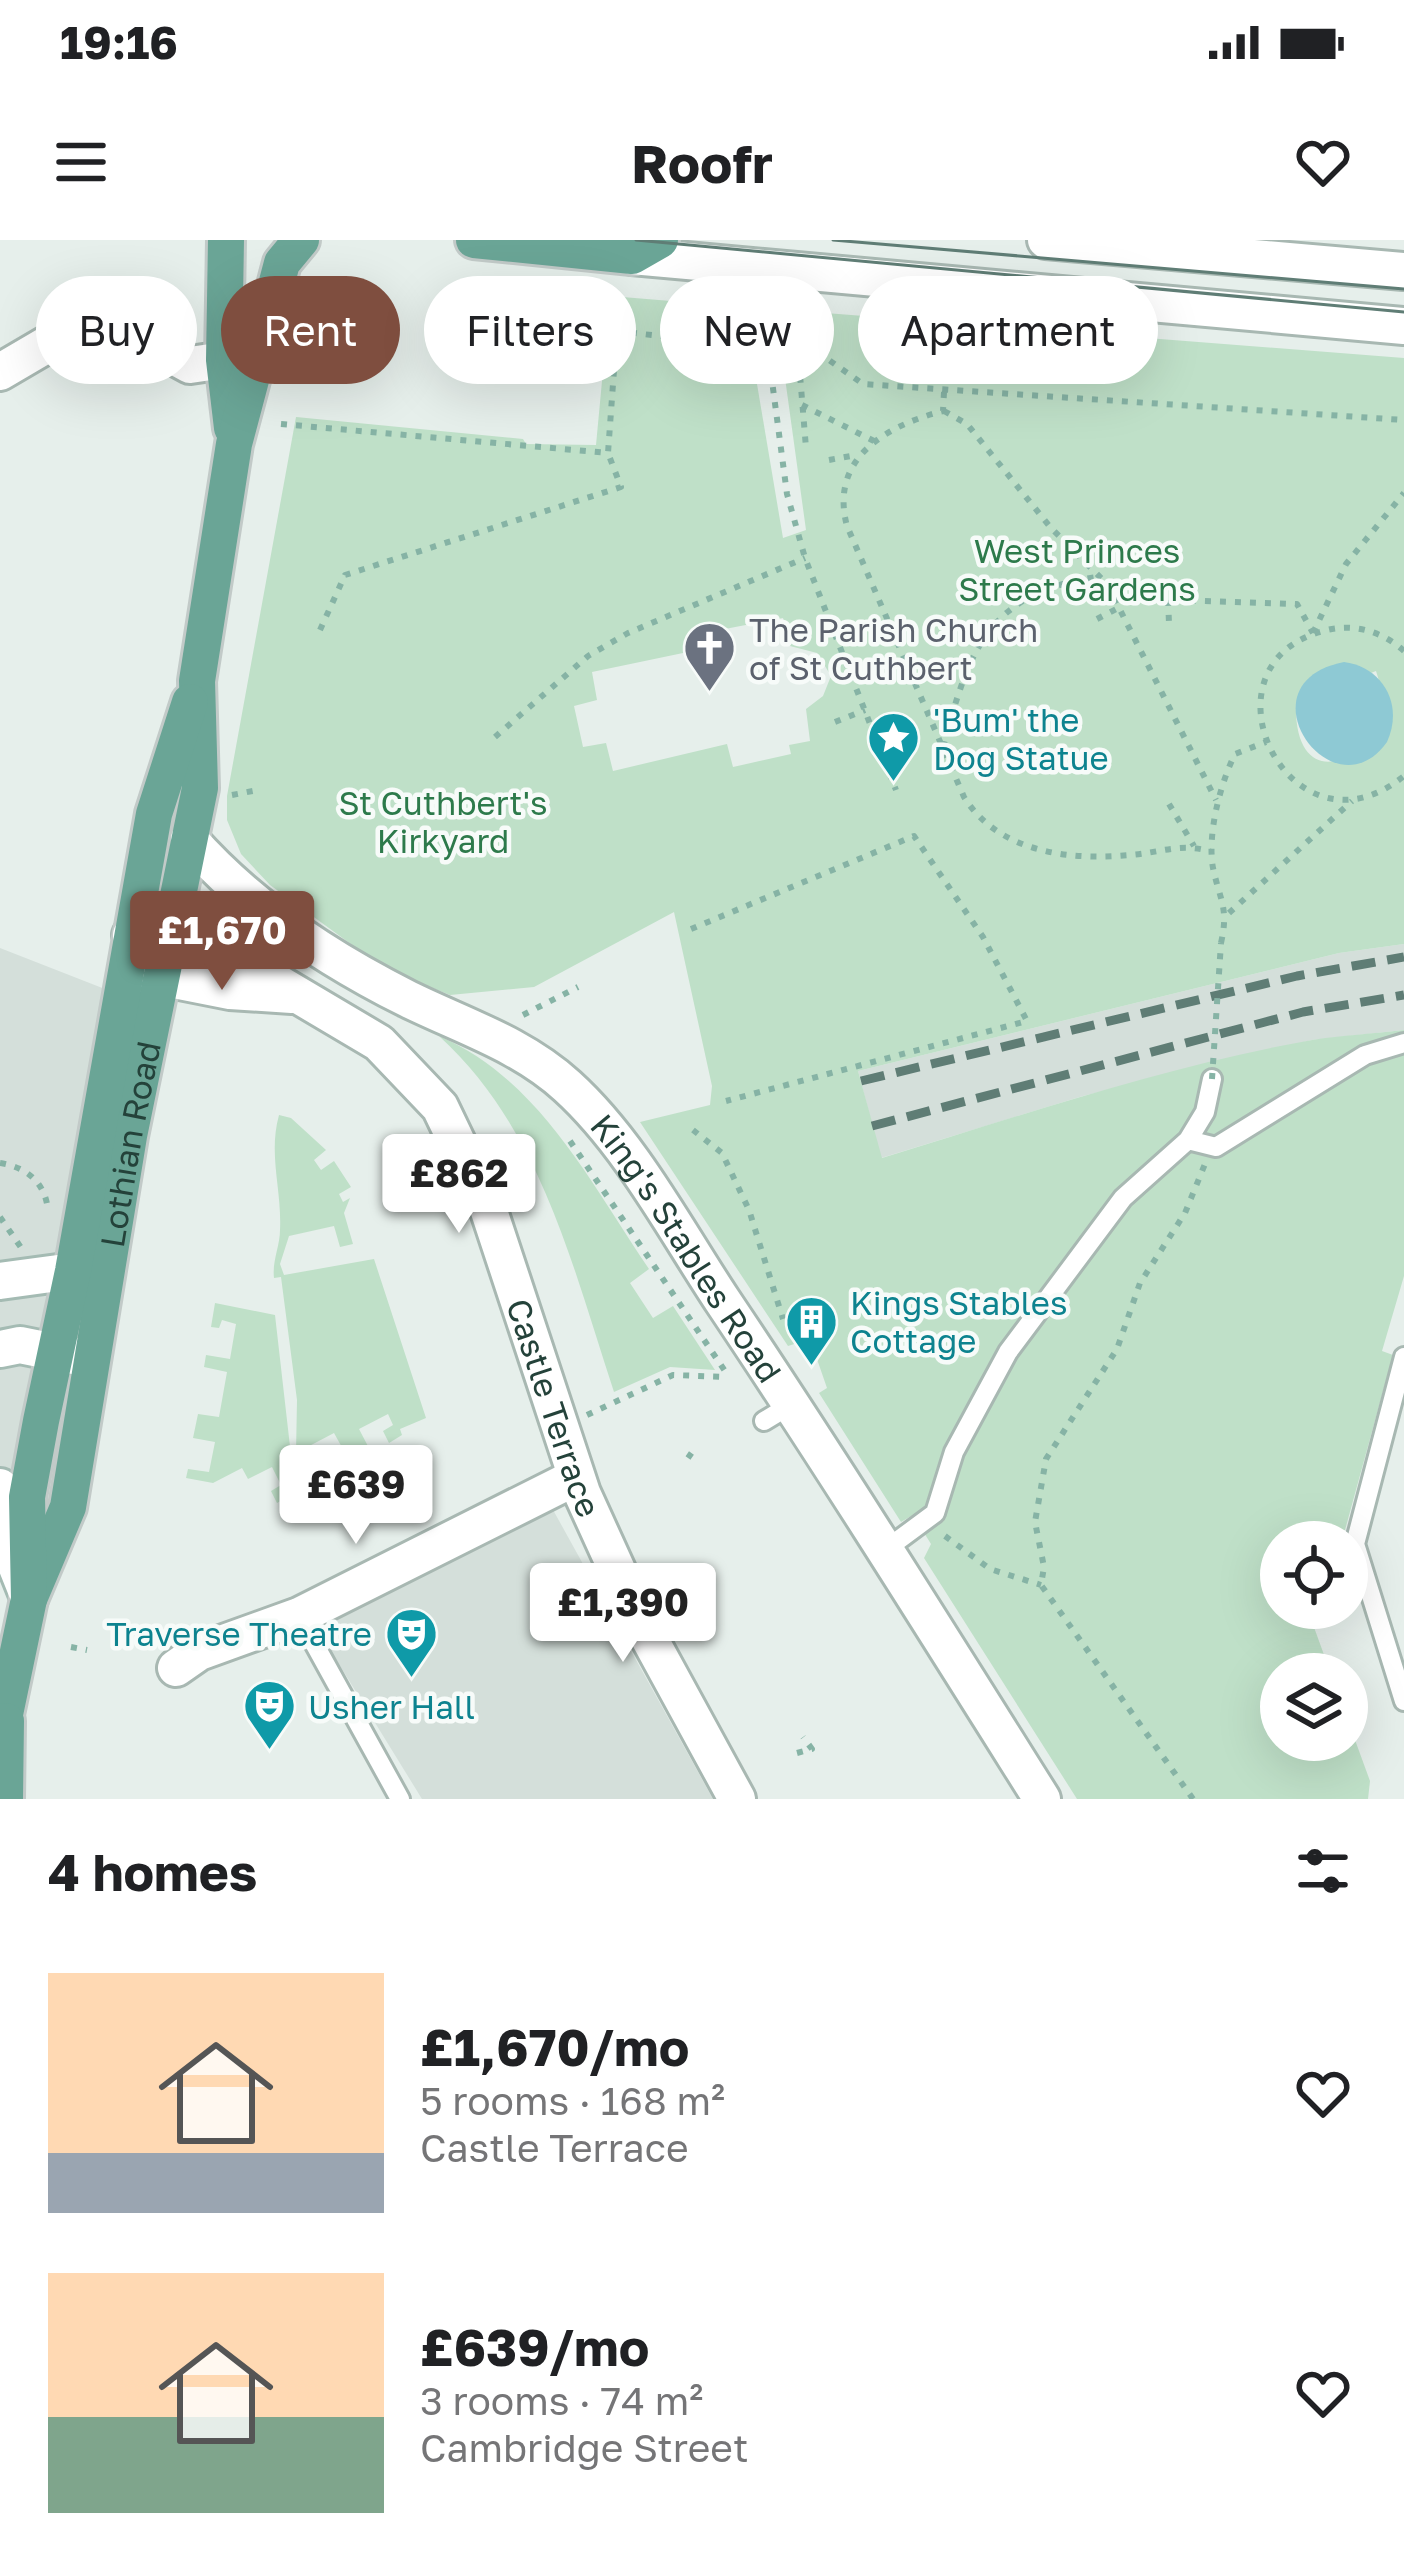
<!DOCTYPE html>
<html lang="en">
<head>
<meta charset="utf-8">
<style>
	:root { --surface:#fff; --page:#f2f2f2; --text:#202124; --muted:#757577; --accent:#7f4e3f }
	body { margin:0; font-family:"Golos Text",sans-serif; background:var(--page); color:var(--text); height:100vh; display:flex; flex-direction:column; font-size:45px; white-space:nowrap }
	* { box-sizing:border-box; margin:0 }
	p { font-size:39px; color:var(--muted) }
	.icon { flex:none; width:66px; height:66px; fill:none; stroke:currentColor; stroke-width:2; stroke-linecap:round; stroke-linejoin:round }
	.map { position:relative; height:1559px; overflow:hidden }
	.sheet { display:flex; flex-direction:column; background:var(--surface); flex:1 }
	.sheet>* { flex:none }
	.hud { position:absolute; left:36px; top:36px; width:1332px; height:108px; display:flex; gap:24px }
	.fabs { position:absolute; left:1260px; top:1281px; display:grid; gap:24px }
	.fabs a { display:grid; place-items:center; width:108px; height:108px; border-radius:50%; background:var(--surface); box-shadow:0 12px 48px #0002; font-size:60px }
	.price { position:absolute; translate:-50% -102px; padding:0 27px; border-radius:12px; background:#fff; color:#222; font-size:39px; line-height:78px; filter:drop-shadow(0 3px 6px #0008) }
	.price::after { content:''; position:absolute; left:50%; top:72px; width:36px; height:27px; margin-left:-18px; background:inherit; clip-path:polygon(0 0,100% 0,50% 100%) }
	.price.on { background:var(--accent); color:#fff }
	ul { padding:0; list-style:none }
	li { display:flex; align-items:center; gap:36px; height:300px; padding:0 48px }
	li span { display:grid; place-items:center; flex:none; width:336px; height:240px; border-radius:0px; color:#555 }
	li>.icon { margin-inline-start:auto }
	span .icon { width:144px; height:144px; fill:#fffc; stroke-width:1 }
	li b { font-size:51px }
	h2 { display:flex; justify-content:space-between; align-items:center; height:144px; padding:0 48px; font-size:51px }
	.pill { padding:0 42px; border-radius:54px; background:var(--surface); box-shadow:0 12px 48px #0002; font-size:42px; line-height:108px }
	.pill.on { background:var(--accent); color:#fff }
	.status { display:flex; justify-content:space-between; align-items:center; height:84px; padding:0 60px; background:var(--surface); direction:ltr }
	.status svg { height:33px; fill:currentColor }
	header { display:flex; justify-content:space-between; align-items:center; height:156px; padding:0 48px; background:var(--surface); font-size:54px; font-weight:700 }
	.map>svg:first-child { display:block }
	.built { fill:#d4dfda }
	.green { fill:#bfe0c8; fill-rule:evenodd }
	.water { fill:#8ec9d4 }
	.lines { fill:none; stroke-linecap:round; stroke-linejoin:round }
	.lane-casing { stroke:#a8b8b2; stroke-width:24 }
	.street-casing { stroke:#a8b8b2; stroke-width:42 }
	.secondary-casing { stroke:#a4bbb3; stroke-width:42 }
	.primary-casing { stroke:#c2cac8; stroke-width:42 }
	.path { stroke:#86b3a5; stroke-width:6; stroke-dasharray:6 9; stroke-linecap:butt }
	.lane { stroke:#fff; stroke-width:18 }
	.street { stroke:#fff; stroke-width:36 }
	.secondary { stroke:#fff; stroke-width:36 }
	.primary { stroke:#6aa596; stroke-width:36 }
	.tram { stroke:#5f7d75; stroke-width:3 }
	.rail { stroke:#5f7d75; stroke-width:9; stroke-dasharray:24 12; stroke-linecap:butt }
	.path-bridge { stroke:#86b3a5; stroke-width:6; stroke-dasharray:6 9; stroke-linecap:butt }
	.labels { text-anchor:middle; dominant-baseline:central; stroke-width:9; stroke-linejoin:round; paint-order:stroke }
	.park-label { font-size:33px; fill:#2d7a4b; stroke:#f7fbf9 }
	.worship-label { font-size:33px; fill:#5b616d; stroke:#f7fbf9; text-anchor:start }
	.culture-label { font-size:33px; fill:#0d838f; stroke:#f7fbf9; text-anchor:start }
	.street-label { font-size:33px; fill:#24423a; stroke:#f7fbf9 }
</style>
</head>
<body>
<div class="status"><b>19:16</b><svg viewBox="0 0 49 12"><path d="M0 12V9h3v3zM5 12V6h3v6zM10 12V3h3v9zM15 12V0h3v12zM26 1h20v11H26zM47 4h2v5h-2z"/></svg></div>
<header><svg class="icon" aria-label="menu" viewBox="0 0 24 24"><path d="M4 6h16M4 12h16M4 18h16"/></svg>Roofr<svg class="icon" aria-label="heart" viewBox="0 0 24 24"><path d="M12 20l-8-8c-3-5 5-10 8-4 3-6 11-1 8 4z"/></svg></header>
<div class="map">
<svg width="1404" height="1559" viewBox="0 0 1404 1559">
	<rect width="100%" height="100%" fill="#e6efeb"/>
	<path class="built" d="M1404 704V790L1312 800 1083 856 881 918 858 831 1339 713Z
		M0 708 110 751 0 1294Z
		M552 1268 713 1559H422L313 1382Z"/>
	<path class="green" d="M610 56 744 67 783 298 806 290 777 80H786L787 70 1404 118V704L1339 713 858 831 882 918C1023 875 1166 826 1312 800 1342 795 1373 794 1404 790V1036L1382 1111 1393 1115 1345 1290 1284 1296 1278 1303 1281 1368H1307L1331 1434H1281V1500H1347V1478L1370 1541 1368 1559H1077L924 1318 931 1304 913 1275 901 1282 819 1153 827 1148 810 1099 788 1106 640 882 710 865 712 846 674 672 534 747 450 755 385 729 270 645 241 614 227 580V556L296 177 523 199 526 204 596 205ZM783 378 790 406 817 413 831 436 823 456 806 469 810 501 789 505 791 514 733 527 727 504 613 531 606 503 583 507 574 466 597 460 592 432 707 408 704 393ZM1376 431C1404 508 1292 574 1296 462Z
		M439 796C539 839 590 942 649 1029L630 1043 653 1078 673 1066 715 1130 670 1127 614 1152C572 1025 541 889 439 796Z
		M279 875 291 878 326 910 314 920 321 930 334 921 351 947 339 954 343 962 350 958 344 973 353 1004 340 1007 334 986 289 996 280 1024 284 1035 374 1019 426 1178 400 1189 402 1195 389 1203 383 1191 393 1185 388 1174 359 1189 371 1212 341 1229 335 1216 344 1211 334 1193 296 1213 297 1160 281 1037 274 1038C272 1021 280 1006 280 990 282 949 268 915 279 875Z
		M215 1063 275 1075 292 1224 283 1229 295 1253 277 1263 271 1251 281 1245 272 1227 248 1239 242 1228 213 1243 186 1238 188 1229 209 1232 215 1202 193 1198 198 1174 219 1177 227 1132 204 1127 206 1115 230 1119 236 1084 222 1080 219 1088 211 1087Z"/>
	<path class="water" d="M1344 422C1383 427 1404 465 1387 502 1333 578 1237 443 1344 422Z"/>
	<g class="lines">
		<defs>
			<path id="lane" d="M1188 900 1216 907 1365 815 1404 803
				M1404 1117 1355 1304 1404 1461
				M764 1181 792 1164
				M885 1310 935 1273 954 1212 1008 1112 1123 958 1188 900 1205 872 1212 839
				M299 1376 400 1559"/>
			<g id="street">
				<path d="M1046 0 1404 31"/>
				<path d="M632 16 1404 86"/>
				<path d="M0 132 87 81 113 83 190 125 252 116"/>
				<path id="s1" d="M189 599C248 666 328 719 408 759 463 786 521 804 567 846 630 903 675 989 722 1060 832 1224 937 1392 1042 1559"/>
				<path id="s2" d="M131 695 239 720 379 803 440 867 487 965 582 1253 642 1385 737 1559"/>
				<path d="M134 732 230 751 292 755"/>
				<path d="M176 1428 199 1412 299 1376 576 1237"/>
			</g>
			<path id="secondary" d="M0 1041 73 1031
				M0 1109 20 1105 84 1118
				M0 1247 6 1300 28 1355"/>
			<g id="primary">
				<path d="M226 0 224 120 232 188"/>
				<path d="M474 0 632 16 660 0"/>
				<path id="s3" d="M29 1359 68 1267 129 896 200 548 197 441 234 204 282 23 301 0"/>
				<path d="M0 1498 29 1359 27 1257 41 1181 73 1031 154 574 190 462"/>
				<path d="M5 1559 6 1481"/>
			</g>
		</defs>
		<use href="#lane" class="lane-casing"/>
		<use href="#street" class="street-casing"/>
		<use href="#secondary" class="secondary-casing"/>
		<use href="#primary" class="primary-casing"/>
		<path class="path" d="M761 58 787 254 805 318 896 550
			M794 62 806 208
			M810 65 826 118 863 144 1404 180
			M616 91 740 105
			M944 152 943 171C885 186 829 219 847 286L964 557C998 612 1069 621 1130 615 1159 613 1182 602 1212 612
			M802 165 874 201
			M944 171 967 184 1051 288 1107 344 1216 560
			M281 184 608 213 620 47
			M829 220 856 215
			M1115 358 1297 364 1313 393
			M1168 360 1169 383
			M1097 379 1120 367
			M320 390 345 335 621 247 608 213
			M1313 393 1346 324 1404 253
			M1404 411C1383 392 1355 383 1327 390 1190 422 1289 629 1404 536
			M835 482 865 470
			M495 497 588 416 628 393 805 318
			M943 507C969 412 986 354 1096 337
			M232 555 258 550
			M1169 564 1194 606
			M1229 673 1352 561
			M691 689 914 596 983 697 1027 781 726 861
			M1221 703C1229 668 1220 661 1213 628 1207 595 1220 544 1235 514L1266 502
			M523 775 578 747
			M693 890 722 913 749 970 783 1079
			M570 901 729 1137
			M0 923C26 927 45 942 48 970
			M0 977 22 1009
			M587 1175 673 1135 727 1137
			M688 1218 695 1208
			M945 1296 990 1329 1041 1345
			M71 1407 87 1410
			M797 1513 812 1509 803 1497
			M1193 1559 1041 1345 1044 1327 1035 1282 1046 1219 1117 1109 1140 1043 1185 973 1205 924"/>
		<use href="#lane" class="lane"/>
		<use href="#street" class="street"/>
		<use href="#secondary" class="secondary"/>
		<use href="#primary" class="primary"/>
		<path class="tram" d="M636 0 1404 72
			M833 0 1404 49"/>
		<path class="rail" d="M861 841 1297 736 1404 717
			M872 886 1303 772 1404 755"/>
		<path class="path-bridge" d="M1212 839 1221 703"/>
	</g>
	<defs>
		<symbol id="church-pin" viewBox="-11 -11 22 30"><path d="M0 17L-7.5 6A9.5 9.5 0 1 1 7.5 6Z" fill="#6b7280" stroke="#f7fbf9"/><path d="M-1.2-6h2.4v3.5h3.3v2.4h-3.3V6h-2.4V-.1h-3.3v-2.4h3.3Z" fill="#fff"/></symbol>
		<symbol id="sight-pin" viewBox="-11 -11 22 30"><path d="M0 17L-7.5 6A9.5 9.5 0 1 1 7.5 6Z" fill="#0f9aa8" stroke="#f7fbf9"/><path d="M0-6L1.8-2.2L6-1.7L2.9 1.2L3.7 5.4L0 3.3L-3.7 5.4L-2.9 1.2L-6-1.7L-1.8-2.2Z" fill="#fff"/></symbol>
		<symbol id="building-pin" viewBox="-11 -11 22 30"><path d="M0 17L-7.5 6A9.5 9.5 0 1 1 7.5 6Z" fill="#0f9aa8" stroke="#f7fbf9"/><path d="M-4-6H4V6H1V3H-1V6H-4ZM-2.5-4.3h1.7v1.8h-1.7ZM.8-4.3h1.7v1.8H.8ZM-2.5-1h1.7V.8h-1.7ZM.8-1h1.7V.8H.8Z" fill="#fff"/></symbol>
		<symbol id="theatre-pin" viewBox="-11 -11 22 30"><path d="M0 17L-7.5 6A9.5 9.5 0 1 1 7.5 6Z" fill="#0f9aa8" stroke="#f7fbf9"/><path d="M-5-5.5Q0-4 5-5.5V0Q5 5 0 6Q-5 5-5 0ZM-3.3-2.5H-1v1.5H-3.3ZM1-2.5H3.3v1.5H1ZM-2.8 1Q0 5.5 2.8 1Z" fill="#fff"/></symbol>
	</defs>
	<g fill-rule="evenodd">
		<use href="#church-pin" x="680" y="378" width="59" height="81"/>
		<use href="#sight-pin" x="864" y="468" width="59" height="81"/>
		<use href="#building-pin" x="782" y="1052" width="59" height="81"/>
		<use href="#theatre-pin" x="382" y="1364" width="59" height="81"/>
		<use href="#theatre-pin" x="240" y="1436" width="59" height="81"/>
	</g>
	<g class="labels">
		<g class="park-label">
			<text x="1077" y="310">West Princes<tspan x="1077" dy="38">Street Gardens</tspan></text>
			<text x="443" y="562">St Cuthbert's<tspan x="443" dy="38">Kirkyard</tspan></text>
		</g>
		<g class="worship-label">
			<text x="749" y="389">The Parish Church<tspan x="749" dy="38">of St Cuthbert</tspan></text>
		</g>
		<g class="culture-label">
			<text x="933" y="479">'Bum' the<tspan x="933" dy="38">Dog Statue</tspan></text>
			<text x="850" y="1062">Kings Stables<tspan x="850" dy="38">Cottage</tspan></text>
			<text x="372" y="1393" text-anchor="end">Traverse Theatre</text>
			<text x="308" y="1466">Usher Hall</text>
		</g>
		<g class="street-label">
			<text stroke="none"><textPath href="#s3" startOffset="468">Lothian Road</textPath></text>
			<text stroke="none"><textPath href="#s1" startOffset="657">King's Stables Road</textPath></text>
			<text stroke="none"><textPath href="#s2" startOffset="684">Castle Terrace</textPath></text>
		</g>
	</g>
</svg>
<div class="fabs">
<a><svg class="icon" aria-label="locate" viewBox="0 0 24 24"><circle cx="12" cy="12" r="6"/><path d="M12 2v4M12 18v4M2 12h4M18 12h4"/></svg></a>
<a><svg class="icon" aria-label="layers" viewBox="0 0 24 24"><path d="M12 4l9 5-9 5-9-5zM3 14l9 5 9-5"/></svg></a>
</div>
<b class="price on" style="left:222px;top:753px">£1,670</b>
<b class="price" style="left:459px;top:996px">£862</b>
<b class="price" style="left:356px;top:1307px">£639</b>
<b class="price" style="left:623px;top:1425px">£1,390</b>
<div class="hud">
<a class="pill">Buy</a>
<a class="pill on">Rent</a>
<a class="pill">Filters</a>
<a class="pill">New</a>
<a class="pill">Apartment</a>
</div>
</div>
<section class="sheet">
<h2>4 homes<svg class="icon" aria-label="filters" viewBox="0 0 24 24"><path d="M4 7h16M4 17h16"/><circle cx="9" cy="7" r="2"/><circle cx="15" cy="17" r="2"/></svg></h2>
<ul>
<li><span style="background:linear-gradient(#ffd9b3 75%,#9aa5b1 0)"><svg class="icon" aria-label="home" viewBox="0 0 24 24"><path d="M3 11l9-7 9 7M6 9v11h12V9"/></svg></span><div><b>£1,670/mo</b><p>5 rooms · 168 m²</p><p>Castle Terrace</p></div><svg class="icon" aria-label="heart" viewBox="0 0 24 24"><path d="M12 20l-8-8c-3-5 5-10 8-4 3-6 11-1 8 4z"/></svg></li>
<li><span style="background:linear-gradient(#ffd9b3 60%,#7fa58c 0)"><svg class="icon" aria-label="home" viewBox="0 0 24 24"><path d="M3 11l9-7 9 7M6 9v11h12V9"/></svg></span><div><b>£639/mo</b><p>3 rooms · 74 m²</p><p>Cambridge Street</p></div><svg class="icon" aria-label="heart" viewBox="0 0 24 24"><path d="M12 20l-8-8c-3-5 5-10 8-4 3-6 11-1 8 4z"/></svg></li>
</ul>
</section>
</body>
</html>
